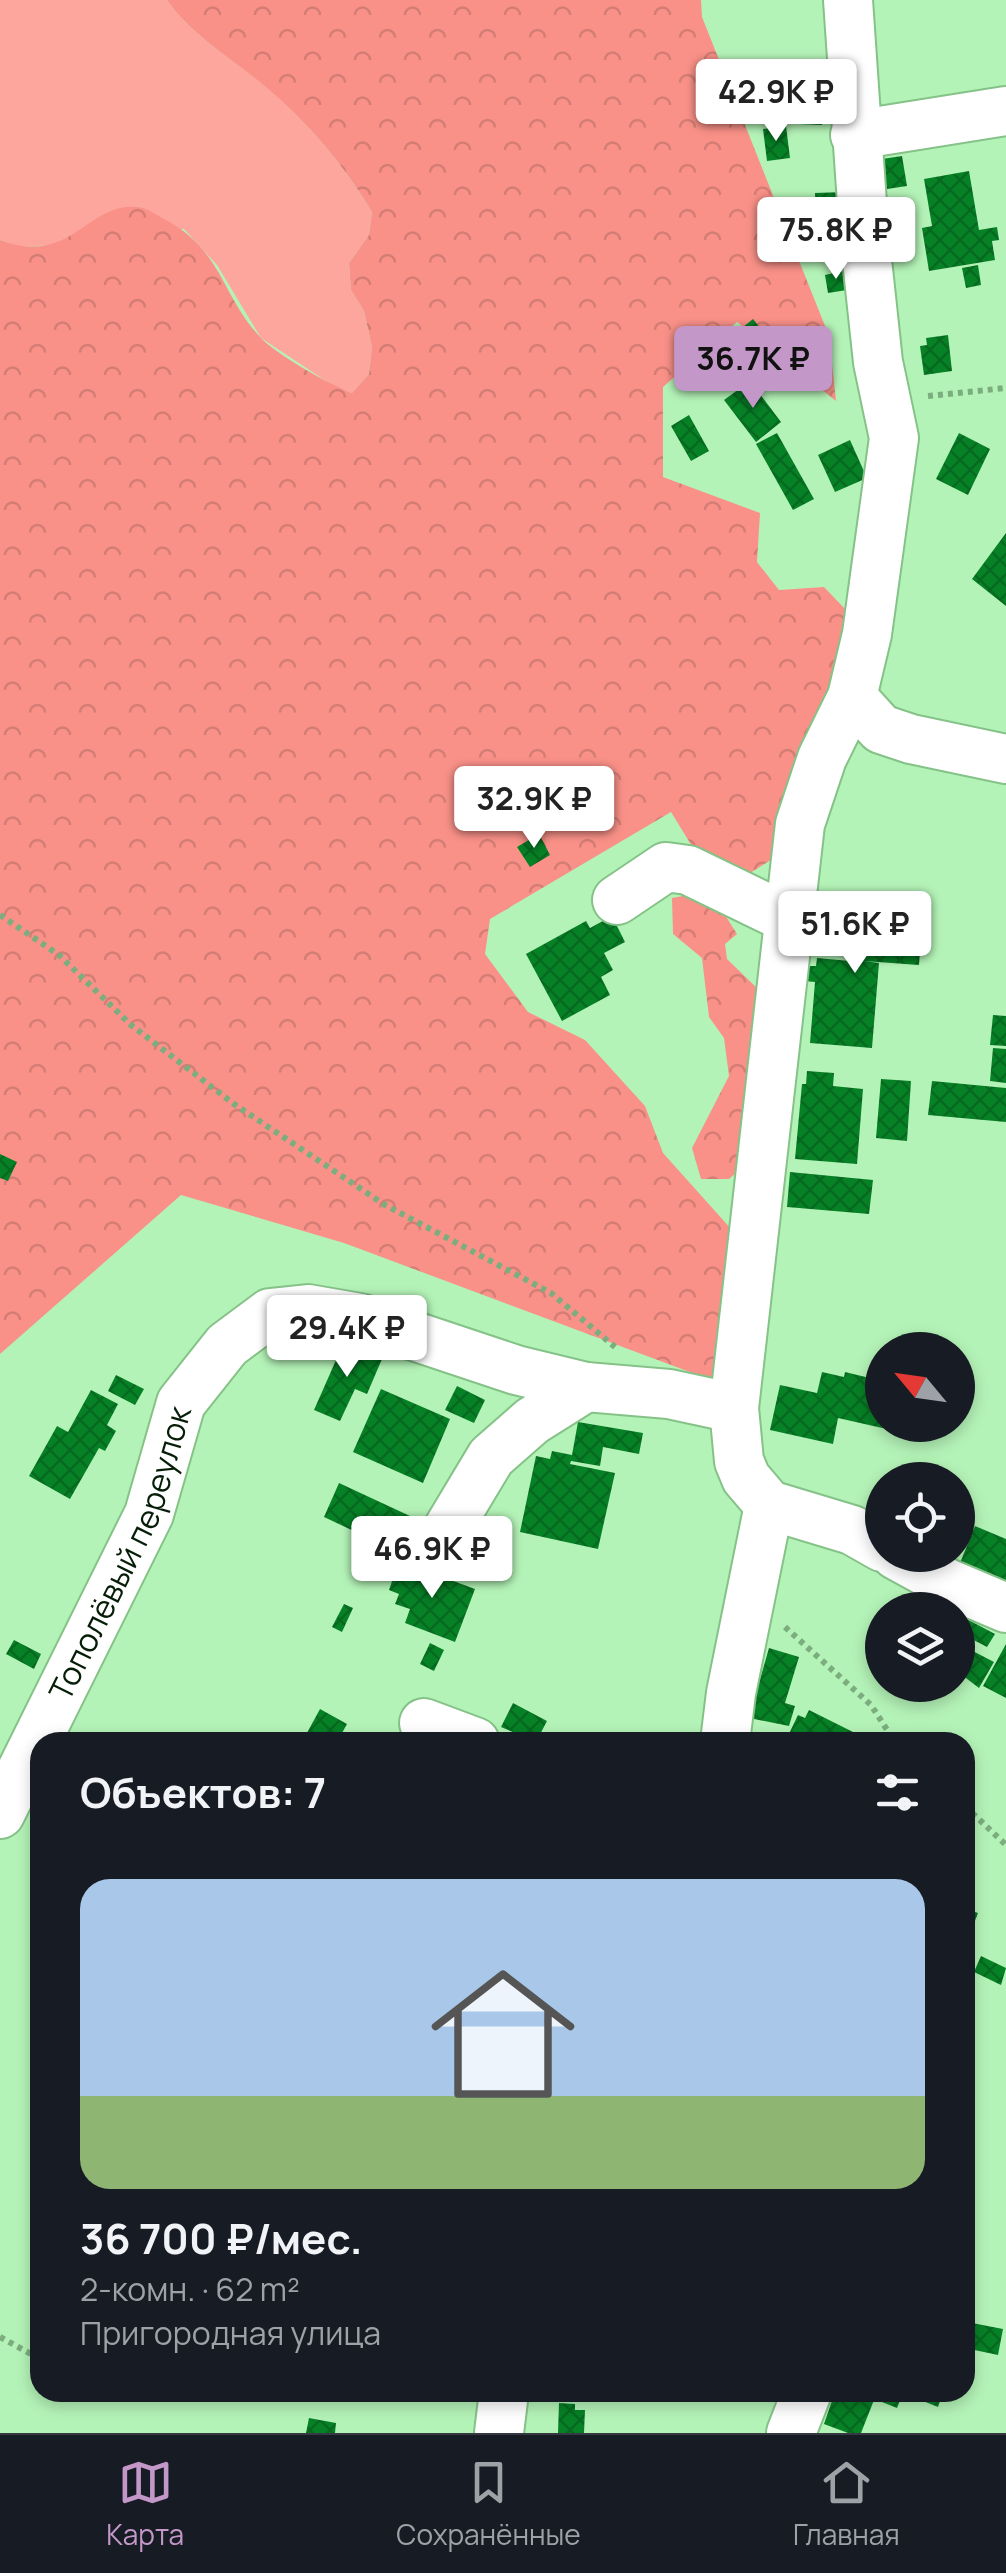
<!DOCTYPE html>
<html lang="ru">
<head>
<meta charset="utf-8">
<style>
	:root { --surface:#171b24; --page:#242831; --text:#f1f3f6; --muted:#9ea1a6; --line:#363941; --accent:#c398c9 }
	body { margin:0; font-family:Manrope,sans-serif; background:var(--page); color:var(--text); height:100vh; display:flex; flex-direction:column; font-size:38px; white-space:nowrap }
	* { box-sizing:border-box; margin:0 }
	p { font-size:32px; color:var(--muted) }
	.icon { flex:none; width:55px; height:55px; fill:none; stroke:currentColor; stroke-width:2; stroke-linecap:round; stroke-linejoin:round }
	.map { position:relative; flex:1; overflow:hidden }
	.details { position:absolute; left:30px; top:1732px; width:945px; height:670px; display:flex; flex-direction:column; background:var(--surface); border-radius:30px; box-shadow:0 5px 15px #0003 }
	.details>* { flex:none }
	.needle { width:65px; rotate:299deg }
	.controls { position:absolute; left:865px; top:1332px; display:grid; gap:20px }
	.controls a { display:grid; place-items:center; width:110px; height:110px; border-radius:50%; background:var(--surface); box-shadow:0 5px 15px #0003; font-size:50px }
	.price { position:absolute; translate:-50% -85px; padding:0 22px; border-radius:10px; background:#fff; color:#222; font-size:32px; line-height:65px; filter:drop-shadow(0 2px 5px #0008) }
	.price::after { content:''; position:absolute; left:50%; top:60px; width:30px; height:22px; margin-left:-15px; background:inherit; clip-path:polygon(0 0,100% 0,50% 100%) }
	.price.on { background:var(--accent); color:#111 }
	ul { padding:0; list-style:none }
	li { display:grid; align-content:center; gap:20px; height:530px; padding:0 50px }
	li span { display:grid; place-items:center; height:310px; border-radius:30px; color:#555 }
	li>.icon { margin-inline-start:auto }
	span .icon { width:180px; height:180px; fill:#fffc; stroke-width:1 }
	li b { font-size:42px }
	h2 { display:flex; justify-content:space-between; align-items:center; height:120px; padding:0 50px; font-size:42px }
	.dock { display:flex; justify-content:space-around; align-items:center; height:140px; border-top:2px solid var(--line); background:var(--surface); font-size:28px; color:var(--muted) }
	.dock a { display:grid; justify-items:center; gap:5px }
	.dock .on { color:var(--accent) }
	.map>svg:first-child { display:block }
	.green { fill:#fda69e }
	.forest { fill:url(#forest-crowns) }
	.building { fill:url(#building-cross-hatch) }
	.lines { fill:none; stroke-linecap:round; stroke-linejoin:round }
	.minor-casing { stroke:#85c288; stroke-width:52 }
	.path { stroke:#7bad7e; stroke-width:6; stroke-dasharray:5 5; stroke-linecap:butt }
	.minor { stroke:#fff; stroke-width:48 }
	.labels { text-anchor:middle; dominant-baseline:central; stroke-width:10; stroke-linejoin:round; paint-order:stroke }
	.street-label { font-size:32px; fill:#061e08; stroke:#b4f3b7 }
</style>
</head>
<body>
<div class="map">
<svg width="1006" height="2433" viewBox="0 0 1006 2433">
	<defs>
		<pattern id="forest-crowns" width="20" height="18" patternUnits="userSpaceOnUse" patternTransform="scale(2.5)"><rect width="20" height="18" fill="#f99188"/><path d="M2 6a3 3 0 1 1 6 0M12 15a3 3 0 1 1 6 0" fill="none" stroke="#d47d74"/></pattern>
		<pattern id="building-cross-hatch" width="8" height="8" patternUnits="userSpaceOnUse" patternTransform="scale(2.5)"><rect width="8" height="8" fill="#078126"/><path d="M0 0l8 8M0 8l8-8" fill="none" stroke="#06691f"/></pattern>
	</defs>
	<rect width="100%" height="100%" fill="#b4f3b7"/>
	<path class="green" d="M0 0H167C192 36 233 59 267 87 308 122 344 165 372 212L369 235 349 263 351 290 364 311 372 347 369 374 352 393 335 387 261 338 217 265 184 229 74 234 53 245 20 247 0 240Z"/>
	<path class="forest" d="M167 0H701L702 17 829 336 836 401 737 322 663 387V477L760 513 757 562 779 590 824 587 846 610 830 688 795 763 774 858 739 880 706 869 671 812 490 919 485 954 528 1012 585 1040 645 1106 663 1153 732 1230 714 1381 344 1243 181 1195 0 1354V240C74 268 89 196 143 208 150 210 158 216 164 219 221 248 222 296 260 337 274 353 332 386 352 393L369 374 372 347 364 311 351 290 349 263 369 235 372 212C344 165 308 122 266 87 233 59 192 36 167 0Z
		M698 893 713 896 737 934 725 944 727 959 762 993 746 1164 729 1179H701L692 1148 729 1076 724 1038 709 1017 702 958 673 934 672 898Z"/>
	<path class="building" d="M780 70 825 72 822 125 777 123Z
		M786 126 790 158 767 161 763 129Z
		M902 156 907 186 887 189 882 159Z
		M969 171 979 230 997 227 999 240 992 241 995 260 929 271 922 228 932 226 924 179Z
		M846 192 847 209 816 211 815 193Z
		M978 265 981 285 966 288 962 268Z
		M843 271 847 290 828 293 825 275Z
		M753 319 777 349 762 361 768 372 757 380 748 372 733 384 710 354Z
		M948 335 952 371 924 375 920 346 927 345 926 338Z
		M750 381 781 422 756 442 724 400Z
		M689 415 709 451 691 461 671 426Z
		M777 433 814 499 793 510 756 444Z
		M959 433 990 449 968 495 936 479Z
		M850 440 867 478 835 492 818 455Z
		M1006 533V606L972 579Z
		M539 834 550 855 530 867 517 847Z
		M612 916 625 942 604 953 613 970 601 977 610 995 562 1021 526 954 586 921 590 928Z
		M809 917 922 924 919 965 864 961 879 963 872 1048 810 1043 815 982 804 981 805 966H816L817 958 850 961 852 944 807 941Z
		M993 1015 1006 1016V1046L990 1045Z
		M993 1048 1006 1049V1083L990 1081Z
		M807 1071 834 1073 833 1086 863 1089 857 1164 795 1159 802 1084H806Z
		M881 1079 911 1081 907 1141 876 1138Z
		M932 1081 1006 1088V1122L928 1115Z
		M0 1154 17 1162 8 1181 0 1178Z
		M790 1172 873 1180 869 1214 787 1207Z
		M344 1342 382 1359 367 1394 355 1389 340 1421 314 1410Z
		M822 1372 844 1377 845 1372 882 1381V1425H892L891 1430 838 1418 833 1444 770 1430 780 1385 817 1393Z
		M116 1375 144 1389 135 1405 108 1391Z
		M457 1386 485 1400 474 1423 445 1410Z
		M381 1389 450 1419 423 1483 353 1452Z
		M91 1390 118 1404 107 1425 116 1431 105 1451 99 1448 70 1499 29 1476 57 1426 68 1432Z
		M578 1422 643 1433 639 1454 603 1447 600 1466 571 1461 570 1464 615 1473 598 1549 520 1532 536 1456 550 1459 552 1451 572 1455Z
		M339 1483 425 1523 409 1557 324 1517Z
		M975 1526 1006 1539V1594L956 1573Z
		M399 1561 475 1589 455 1642 405 1623 410 1609 395 1604 399 1594 389 1590Z
		M344 1604 353 1608 342 1632 332 1627Z
		M961 1616 995 1634 987 1647 966 1636 962 1644 958 1642V1624Z
		M14 1640 41 1654 34 1669 6 1654Z
		M430 1643 444 1650 434 1671 420 1664Z
		M1006 1644V1698L983 1686Z
		M769 1648 799 1657 785 1703 795 1706 789 1726 749 1718Z
		M967 1648 994 1662 979 1688 958 1672Z
		M513 1703 547 1721 536 1742 501 1727Z
		M320 1709 347 1724 337 1742H302Z
		M809 1710 873 1742H785L798 1715 805 1718Z
		M965 1908 978 1913 965 1947Z
		M981 1956 1006 1968 1001 1985 974 1972Z
		M967 2322 1003 2329 998 2355 965 2348Z
		M835 2392H854L874 2400 861 2433H848L824 2424Z
		M874 2392H943L938 2407 903 2393 897 2408 872 2398Z
		M559 2403 575 2404V2410H585L584 2433H558Z
		M309 2418 336 2423 335 2433H306Z"/>
	<g class="lines">
		<defs>
			<g id="minor">
				<path d="M848 0 864 232 878 362 894 438 867 634 852 697 822 758 800 824 734 1408 739 1461 746 1478 769 1505 852 1530 882 1547"/>
				<path d="M855 135 1006 111"/>
				<path d="M852 697 881 729 911 739 1006 759"/>
				<path d="M617 900 666 867 688 870 789 919"/>
				<path d="M440 1542 491 1457 532 1421 586 1387"/>
				<path d="M896 1555 947 1583 1006 1608"/>
				<path d="M424 1723 475 1742"/>
				<path d="M725 1742 731 1693 769 1505"/>
				<path id="s1" d="M0 1814 149 1514 181 1403 227 1345 270 1313 308 1309 360 1318 516 1370 586 1387 669 1394 734 1408"/>
				<path d="M499 2433 504 2392"/>
				<path d="M791 2433 807 2392"/>
			</g>
		</defs>
		<use href="#minor" class="minor-casing"/>
		<path class="path" d="M928 396 1006 388
			M0 915 59 955 131 1025 234 1104 385 1205 551 1293 615 1347
			M785 1627 871 1705 895 1742
			M965 1806 1006 1845
			M0 2337 40 2359"/>
		<use href="#minor" class="minor"/>
	</g>
	<g class="labels">
		<g class="street-label">
			<text stroke="none"><textPath href="#s1" startOffset="288">Тополёвый переулок</textPath></text>
		</g>
	</g>
</svg>
<div class="controls">
<a><svg class="needle" viewBox="-14 -14 28 28"><path d="M0-13l5 13h-10z" fill="#e53935"/><path d="M0 13l5-13h-10z" fill="#9ea1a6"/></svg></a>
<a><svg class="icon" aria-label="locate" viewBox="0 0 24 24"><circle cx="12" cy="12" r="6"/><path d="M12 2v4M12 18v4M2 12h4M18 12h4"/></svg></a>
<a><svg class="icon" aria-label="layers" viewBox="0 0 24 24"><path d="M12 4l9 5-9 5-9-5zM3 14l9 5 9-5"/></svg></a>
</div>
<b class="price" style="left:776px;top:144px">42.9K ₽</b>
<b class="price" style="left:836px;top:282px">75.8K ₽</b>
<b class="price on" style="left:753px;top:411px">36.7K ₽</b>
<b class="price" style="left:534px;top:851px">32.9K ₽</b>
<b class="price" style="left:855px;top:976px">51.6K ₽</b>
<b class="price" style="left:347px;top:1380px">29.4K ₽</b>
<b class="price" style="left:432px;top:1601px">46.9K ₽</b>
<section class="details">
<h2>Объектов: 7<svg class="icon" aria-label="filters" viewBox="0 0 24 24"><path d="M4 7h16M4 17h16"/><circle cx="9" cy="7" r="2"/><circle cx="15" cy="17" r="2"/></svg></h2>
<ul>
<li><span style="background:linear-gradient(#a9c7e8 70%,#8fb573 0)"><svg class="icon" aria-label="home" viewBox="0 0 24 24"><path d="M3 11l9-7 9 7M6 9v11h12V9"/></svg></span><div><b>36 700 ₽/мес.</b><p>2-комн. · 62 m²</p><p>Пригородная улица</p></div></li>
</ul>
</section>
</div>
<nav class="dock">
<a class="on"><svg class="icon" aria-label="map" viewBox="0 0 24 24"><path d="M3 6l6-2 6 2 6-2v14l-6 2-6-2-6 2zM9 4v14M15 6v14"/></svg>Карта</a>
<a><svg class="icon" aria-label="saved" viewBox="0 0 24 24"><path d="M7 4h10v16l-5-4-5 4z"/></svg>Сохранённые</a>
<a><svg class="icon" aria-label="home" viewBox="0 0 24 24"><path d="M3 11l9-7 9 7M6 9v11h12V9"/></svg>Главная</a>
</nav>
</body>
</html>
